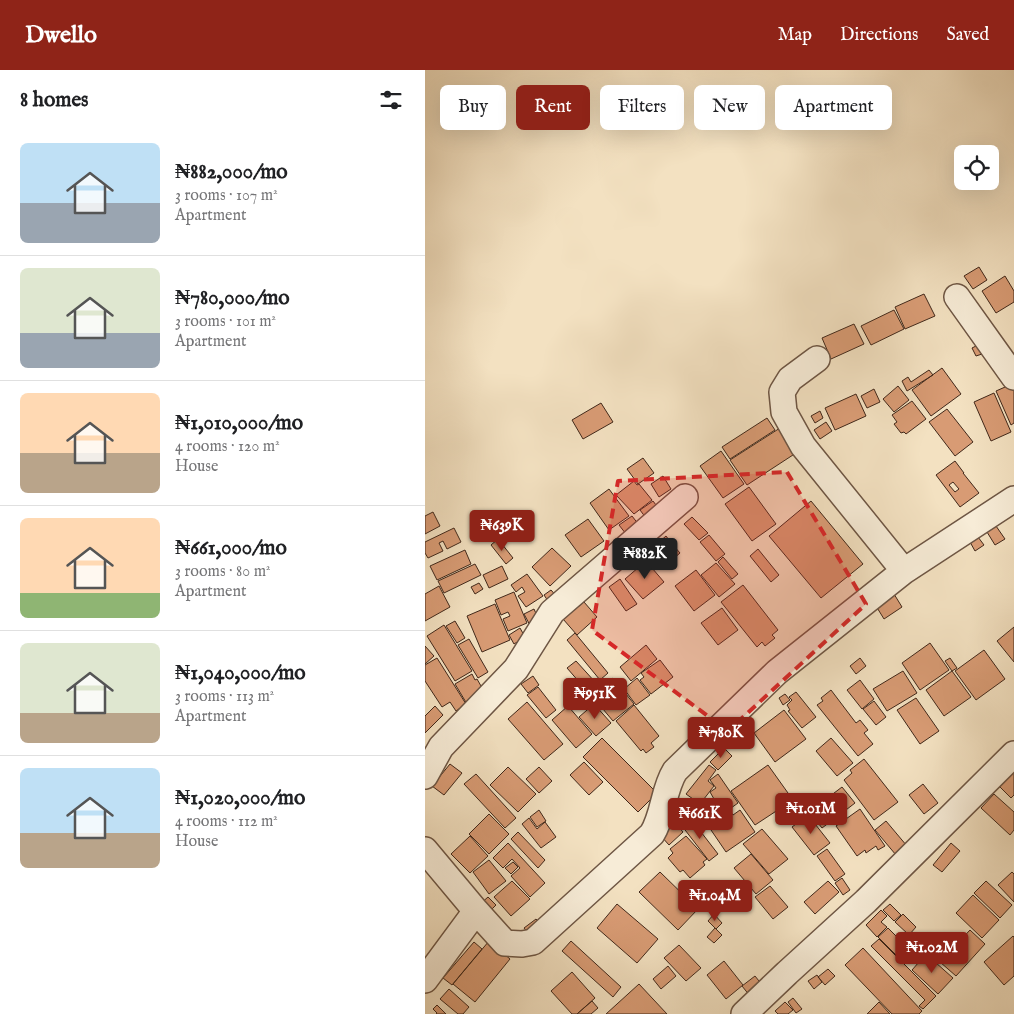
<!DOCTYPE html>
<html lang="en">
<head>
<meta charset="utf-8">
<style>
	:root { --surface:#fff; --page:#f6f6f6; --text:#202124; --muted:#757577; --line:#e0e0e0; --accent:#8f2418 }
	body { margin:0; font-family:"IM FELL English",serif; background:var(--page); color:var(--text); height:100vh; display:flex; flex-direction:column; font-size:19px; white-space:nowrap }
	* { box-sizing:border-box; margin:0 }
	p { font-size:16px; color:var(--muted) }
	.icon { flex:none; width:28px; height:28px; fill:none; stroke:currentColor; stroke-width:2; stroke-linecap:round; stroke-linejoin:round }
	.map { position:relative; flex:1; overflow:hidden }
	.side { display:flex; flex-direction:column; background:var(--surface); width:425px }
	.side>* { flex:none }
	.top-card { position:absolute; left:15px; top:15px; width:475px; height:45px; display:flex; gap:10px }
	.buttons { position:absolute; left:529px; top:75px; display:grid; gap:10px }
	.buttons a { display:grid; place-items:center; width:45px; height:45px; border-radius:8px; background:var(--surface); box-shadow:0 5px 20px #0002; font-size:25px }
	.price { position:absolute; translate:-50% -42px; padding:0 11px; border-radius:5px; background:var(--accent); color:#fff; font-size:16px; line-height:32px; filter:drop-shadow(0 1px 2px #0008) }
	.price::after { content:''; position:absolute; left:50%; top:30px; width:15px; height:11px; margin-left:-8px; background:inherit; clip-path:polygon(0 0,100% 0,50% 100%) }
	.price.active { background:#222; color:#fff }
	ul { padding:0; list-style:none }
	li { display:flex; align-items:center; gap:15px; height:125px; padding:0 20px }
	li+li { border-top:1px solid var(--line) }
	li span { display:grid; place-items:center; flex:none; width:140px; height:100px; border-radius:8px; color:#555 }
	li>.icon { margin-inline-start:auto }
	span .icon { width:60px; height:60px; fill:#fffc; stroke-width:1 }
	li b { font-size:21px }
	h2 { display:flex; justify-content:space-between; align-items:center; height:60px; padding:0 20px; font-size:21px }
	.pill { padding:0 18px; border-radius:8px; background:var(--surface); box-shadow:0 5px 20px #0002; font-size:18px; line-height:45px }
	.pill.active { background:var(--accent); color:#fff }
	header { display:flex; align-items:center; gap:30px; box-sizing:border-box; height:70px; padding:0 25px; background:var(--accent); color:#fff }
	header strong { font-size:24px }
	nav { display:flex; gap:28px; margin-inline-start:auto; font-size:18px }
	main { display:flex; flex:1; min-height:0 }
	.map>svg:first-child { display:block }
	.building { fill:#d89b74; stroke:#41281a; fill-rule:evenodd }
	.lines { fill:none; stroke-linecap:round; stroke-linejoin:round }
	.minor-casing { stroke:#6e5644; stroke-width:28 }
	.minor { stroke:#f7ecd7; stroke-width:25 }
	.marked { fill:#d62828; fill-opacity:0.2; stroke:#d62828; stroke-width:4; stroke-dasharray:10 6; stroke-linejoin:round }
</style>
</head>
<body>
<header>
<strong>Dwello</strong>
<nav><a>Map</a><a>Directions</a><a>Saved</a></nav>
</header>
<main>
<section class="side">
<h2>8 homes<svg class="icon" aria-label="filters" viewBox="0 0 24 24"><path d="M4 7h16M4 17h16"/><circle cx="9" cy="7" r="2"/><circle cx="15" cy="17" r="2"/></svg></h2>
<ul>
<li><span style="background:linear-gradient(#bfe0f5 60%,#9aa5b1 0)"><svg class="icon" aria-label="home" viewBox="0 0 24 24"><path d="M3 11l9-7 9 7M6 9v11h12V9"/></svg></span><div><b>₦882,000/mo</b><p>3 rooms · 107 m²</p><p>Apartment</p></div></li>
<li><span style="background:linear-gradient(#dfe7d0 65%,#9aa5b1 0)"><svg class="icon" aria-label="home" viewBox="0 0 24 24"><path d="M3 11l9-7 9 7M6 9v11h12V9"/></svg></span><div><b>₦780,000/mo</b><p>3 rooms · 101 m²</p><p>Apartment</p></div></li>
<li><span style="background:linear-gradient(#ffd9b3 60%,#b9a48a 0)"><svg class="icon" aria-label="home" viewBox="0 0 24 24"><path d="M3 11l9-7 9 7M6 9v11h12V9"/></svg></span><div><b>₦1,010,000/mo</b><p>4 rooms · 120 m²</p><p>House</p></div></li>
<li><span style="background:linear-gradient(#ffd9b3 75%,#8fb573 0)"><svg class="icon" aria-label="home" viewBox="0 0 24 24"><path d="M3 11l9-7 9 7M6 9v11h12V9"/></svg></span><div><b>₦661,000/mo</b><p>3 rooms · 80 m²</p><p>Apartment</p></div></li>
<li><span style="background:linear-gradient(#dfe7d0 70%,#b9a48a 0)"><svg class="icon" aria-label="home" viewBox="0 0 24 24"><path d="M3 11l9-7 9 7M6 9v11h12V9"/></svg></span><div><b>₦1,040,000/mo</b><p>3 rooms · 113 m²</p><p>Apartment</p></div></li>
<li><span style="background:linear-gradient(#bfe0f5 65%,#b9a48a 0)"><svg class="icon" aria-label="home" viewBox="0 0 24 24"><path d="M3 11l9-7 9 7M6 9v11h12V9"/></svg></span><div><b>₦1,020,000/mo</b><p>4 rooms · 112 m²</p><p>House</p></div></li>
</ul>
</section>
<div class="map">
<svg width="589" height="944" viewBox="0 0 589 944">
	<rect width="100%" height="100%" fill="#f3e1c1"/>
	<filter id="stains"><feTurbulence type="fractalNoise" baseFrequency=".004" numOctaves="4"/><feColorMatrix values="0 0 0 0 .2 0 0 0 0 .09 0 0 0 0 .02 0 0 0 .5 -.17"/></filter>
	<radialGradient id="worn" r=".72"><stop offset=".6" stop-color="#630" stop-opacity="0"/><stop offset="1" stop-color="#630" stop-opacity=".3"/></radialGradient>
	<path class="building" d="M554 197 562 210 548 219 539 206Z
		M580 206 589 221V232L571 243 557 221Z
		M499 224 510 246 480 259 470 237Z
		M469 240 479 259 446 275 436 256Z
		M429 254 439 274 406 289 397 268Z
		M553 275 557 284 551 286 547 278Z
		M517 298 536 324 506 346 487 320Z
		M504 300 508 305 482 321 477 311 483 307 486 312Z
		M587 314 589 320V353L586 355 571 321Z
		M473 316 484 330 469 342 458 329Z
		M449 319 455 332 442 338 436 326Z
		M569 323 586 362 566 371 549 332Z
		M431 324 441 346 410 360 400 338Z
		M487 331 501 349 481 364 479 362 476 363 469 354 472 352 467 345Z
		M176 333 188 352 158 369 147 350Z
		M522 339 548 372 530 386 504 352Z
		M395 341 398 348 390 353 386 346Z
		M342 348 350 360 305 389 297 377Z
		M401 352 407 361 395 369 389 360Z
		M355 358 371 383 322 415 305 390Z
		M296 381 319 414 298 428 275 396Z
		M218 388 229 403 213 414 202 399Z
		M530 391 539 403H538L554 423 535 437 511 405ZM528 412 534 419 530 422 524 415Z
		M238 406 246 419 234 427 226 414Z
		M209 411 212 415 214 414 227 430 209 444 191 425Z
		M324 417 351 454 327 471 300 434Z
		M184 419 204 446 184 460 165 433Z
		M228 431 234 439 221 448 215 440Z
		M386 431 438 494 396 528 344 466Z
		M8 442 15 456 0 464V446Z
		M207 446 214 455 201 464 194 455Z
		M267 447 283 463 274 470 259 454Z
		M163 449 179 471 156 487 140 465Z
		M571 456 580 469 570 475 562 462Z
		M29 458 36 472 22 479 18 471 14 473 18 481 3 488 0 483V472Z
		M284 465 300 484 291 491 275 472Z
		M241 466 247 474 240 481 233 473Z
		M553 467 559 475 550 481 545 472Z
		M73 469 88 488 81 494 66 475Z
		M248 475 255 483 248 489 241 481Z
		M127 478 146 496 125 516 107 497Z
		M333 479 354 505 346 512 325 486Z
		M40 480 46 494 12 510 5 496Z
		M226 480 238 494 231 499 219 485Z
		M298 487 313 504 307 509 293 492Z
		M221 491 239 512 218 529 200 509Z
		M291 493 310 514 294 527 276 505Z
		M50 494 56 505 19 523 13 511Z
		M77 496 83 509 64 518 58 505Z
		M271 500 290 525 269 541 250 516Z
		M102 504 118 526 101 537 93 526 100 522 97 517 91 522 86 515Z
		M195 509 212 534 201 541 184 517Z
		M54 513 58 519 50 524 46 517Z
		M318 515 353 560 347 565 350 568 340 576 337 572 332 577 296 532Z
		M14 516 25 537 0 551V524Z
		M126 520 133 528 125 534 119 525Z
		M89 522 102 553 83 561 78 549 85 546 83 542 76 545 70 530Z
		M469 524 477 537 459 549 451 536Z
		M159 532 172 547 152 565 138 549Z
		M70 534 85 570 57 582 42 546Z
		M297 538 313 560 293 575 276 553Z
		M109 539 117 557 108 561 99 544Z
		M30 551 40 568 32 573 21 556Z
		M19 555 47 601 30 611 2 566Z
		M589 557V592L572 571Z
		M95 558 100 567 89 574 84 565Z
		M150 563 183 603 175 610 142 570Z
		M44 569 63 602 53 608 33 575Z
		M505 573 524 600 495 620 477 593Z
		M221 575 232 589 206 611 195 597Z
		M0 576 9 586 0 594Z
		M559 580 580 609 551 630 530 601Z
		M12 588 41 634 31 641 25 632 17 637 0 611V595Z
		M435 588 441 596 431 604 425 596Z
		M525 588 532 598 527 601 520 591Z
		M235 590 248 607 226 624 215 610 219 607 216 603Z
		M151 591 171 613 162 621 142 598Z
		M478 601 492 623 462 641 448 619Z
		M527 601 546 627 519 646 501 620Z
		M47 604 50 610 52 609 60 623 42 634 30 614Z
		M108 606 114 615 103 623 96 614Z
		M188 608 209 634 188 651 167 626Z
		M212 608 225 625 211 635 199 619Z
		M435 610 449 629 437 639 422 620Z
		M113 617 131 640 121 648 102 625Z
		M406 620 431 653 435 650 443 660 439 663 448 674 433 686 392 635 398 631 396 628Z
		M371 622 391 647 377 658 363 641 365 640 362 635 367 630 364 627Z
		M360 624 365 630 358 635 354 628Z
		M491 628 514 661 495 674 472 640Z
		M449 631 461 647 451 655 438 639Z
		M102 632 138 674 119 690 83 649Z
		M169 634 186 653 171 666 154 647Z
		M209 635 234 666 226 673 229 677 221 683 218 679 216 681 191 651Z
		M10 636 18 645 0 663V646Z
		M143 636 167 664 151 678 127 650Z
		M359 640 381 669 350 692 329 663Z
		M177 668 232 723 213 742 158 687Z
		M406 668 428 693 412 706 391 681Z
		M299 678 307 686 293 700 285 692Z
		M439 689 473 732 449 750 419 710 427 703 425 700Z
		M159 692 178 712 164 725 145 705Z
		M25 694 37 703 19 725 7 716Z
		M284 695 291 700 283 711 289 716 275 734 261 724Z
		M343 695 368 730 330 755 306 721Z
		M83 697 111 724 93 742 65 715Z
		M114 697 127 711 114 723 101 709Z
		M589 702V725L586 728 574 716Z
		M51 704 91 748 80 758 39 714Z
		M293 704 313 733 295 746 285 732 289 729 285 722 291 718 285 710Z
		M498 714 513 733 499 744 484 725Z
		M417 717 430 733 417 743 420 746 411 753 409 749 397 758 389 748 397 742 392 736Z
		M569 724 589 742V760L585 765 556 738Z
		M375 730 382 738 375 744 368 737Z
		M435 739 460 776 453 780 451 776 441 783 440 780 432 786 411 756Z
		M114 740 121 751 112 757 105 747Z
		M315 740 330 762 301 782 286 760 292 756 289 752 305 741 308 745Z
		M64 744 84 764 64 784 44 764Z
		M383 745 405 773 389 785 367 757Z
		M104 748 112 759 120 752 131 767 116 778 97 754Z
		M266 749 293 784 284 791 257 756Z
		M461 751 482 776 471 785 450 760Z
		M250 753 258 762 244 775 236 766Z
		M337 759 363 789 344 804 318 774Z
		M93 762 120 790 113 798 86 769Z
		M45 766 63 786 45 803 26 784Z
		M261 766 282 789 278 792 280 795 265 808 258 800 255 802 243 788 248 783 245 779Z
		M83 773 120 813 105 827 86 806 95 798 87 789 78 798 68 788Z
		M526 773 535 781 517 802 508 795Z
		M402 779 420 804 410 811 392 786Z
		M326 784 348 810 331 824 309 798Z
		M64 790 81 811 64 824 48 802Z
		M88 792 93 797 86 804 80 798Z
		M235 802 273 839 253 860 214 822Z
		M587 802 589 804V832L573 815Z
		M417 808 425 820 418 825 410 813Z
		M87 811 105 829 86 846 69 827Z
		M403 811 414 822 390 844 379 832Z
		M561 811 587 835 575 848 549 823Z
		M345 816 363 837 348 849 330 827Z
		M548 825 574 850 557 868 531 843Z
		M63 827 71 835 63 843 54 835Z
		M192 834 233 869 212 893 172 858Z
		M465 834 476 845 469 851 458 840Z
		M456 840 462 846 456 852 462 857 452 867 441 855Z
		M289 844 297 853 291 859 283 851Z
		M478 844 491 857 484 865 470 852Z
		M111 849 119 858 107 868 99 858Z
		M290 858 297 865 289 873 282 867Z
		M463 858 483 878 473 887 453 867Z
		M545 860 560 874 531 906 515 892Z
		M588 866 589 867V906L579 915 559 892Z
		M454 869 511 926 498 939 494 936 500 930 446 876Z
		M64 871 85 889 50 932 28 914Z
		M146 871 196 917 188 927 137 881Z
		M49 872 57 879 27 915 18 908Z
		M254 875 276 898 261 911 239 888Z
		M438 878 497 941 494 944H467L420 895Z
		M501 884 528 908 513 924 487 900Z
		M299 891 318 915 301 929 282 905Z
		M243 896 251 906 236 919 228 909Z
		M403 899 410 906 400 915 393 907Z
		M147 902 170 928 152 944H147L126 921Z
		M392 905 397 912 389 919 383 911Z
		M330 906 338 916 325 926 317 916Z
		M214 914 242 944H181Z
		M24 919 44 937 38 944H33L15 929Z
		M368 928 377 939 371 943 363 932Z
		M167 931 173 938 166 944H152Z
		M360 932 368 940 363 944H353L350 941Z
		M454 932 465 944H442Z
		M12 935 21 944H11L12 943 8 939Z"/>
	<g class="lines">
		<defs>
			<path id="minor" d="M532 227 589 307
				M392 289 365 309 357 322 359 342 378 376 479 501
				M0 706 16 677 91 599 127 542 260 427
				M0 780 51 841
				M0 910 51 841 80 873 97 874 108 872 227 764C239 745 238 720 250 701L352 602 479 501 589 429
				M319 944 362 903 441 831 589 684"/>
		</defs>
		<use href="#minor" class="minor-casing"/>
		<use href="#minor" class="minor"/>
	</g>
	<path class="marked" d="M362 402 441 534 303 661 167 560 193 411Z"/>
	<rect width="100%" height="100%" filter="url(#stains)"/>
	<rect width="100%" height="100%" fill="url(#worn)"/>
</svg>
<div class="buttons">
<a><svg class="icon" aria-label="locate" viewBox="0 0 24 24"><circle cx="12" cy="12" r="6"/><path d="M12 2v4M12 18v4M2 12h4M18 12h4"/></svg></a>
</div>
<b class="price" style="left:77px;top:482px">₦639K</b>
<b class="price active" style="left:220px;top:510px">₦882K</b>
<b class="price" style="left:170px;top:650px">₦951K</b>
<b class="price" style="left:296px;top:689px">₦780K</b>
<b class="price" style="left:386px;top:765px">₦1.01M</b>
<b class="price" style="left:275px;top:770px">₦661K</b>
<b class="price" style="left:290px;top:852px">₦1.04M</b>
<b class="price" style="left:507px;top:904px">₦1.02M</b>
<div class="top-card">
<a class="pill">Buy</a>
<a class="pill active">Rent</a>
<a class="pill">Filters</a>
<a class="pill">New</a>
<a class="pill">Apartment</a>
</div>
</div>
</main>
</body>
</html>
